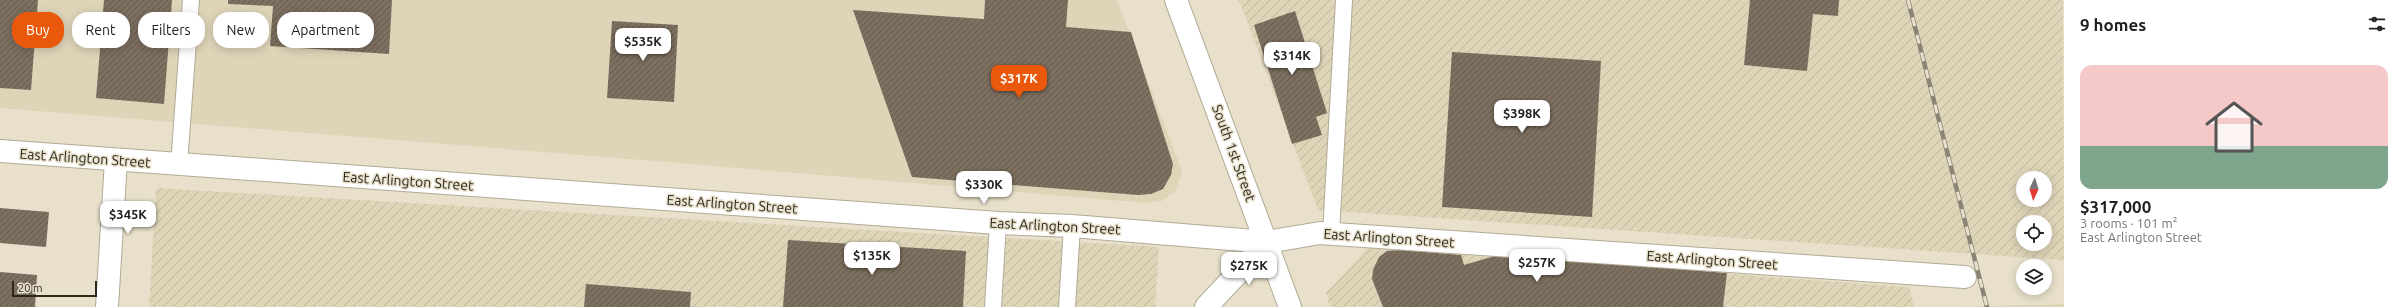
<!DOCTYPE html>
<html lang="en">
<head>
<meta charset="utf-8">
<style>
	:root { --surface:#fff; --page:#f6f6f6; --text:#202124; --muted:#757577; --line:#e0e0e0; --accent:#ea580c }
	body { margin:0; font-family:Ubuntu,sans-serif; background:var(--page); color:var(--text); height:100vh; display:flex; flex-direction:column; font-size:15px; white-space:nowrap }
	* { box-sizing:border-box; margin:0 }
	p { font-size:13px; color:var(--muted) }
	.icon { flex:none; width:22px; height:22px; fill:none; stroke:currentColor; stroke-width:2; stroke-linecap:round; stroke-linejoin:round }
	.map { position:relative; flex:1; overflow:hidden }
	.drawer { display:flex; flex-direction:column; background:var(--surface); width:340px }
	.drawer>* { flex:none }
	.banner { position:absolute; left:12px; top:12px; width:380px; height:36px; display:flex; gap:8px }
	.needle { width:26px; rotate:184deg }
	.controls { position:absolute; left:2016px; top:171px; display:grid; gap:8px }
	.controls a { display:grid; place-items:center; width:36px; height:36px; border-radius:50%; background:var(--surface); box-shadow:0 2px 10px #0003; font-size:20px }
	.scale { position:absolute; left:12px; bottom:10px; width:85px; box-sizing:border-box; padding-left:4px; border:2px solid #2a281f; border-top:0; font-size:11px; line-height:14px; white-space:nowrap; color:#2a281f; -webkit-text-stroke:3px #e8e0ca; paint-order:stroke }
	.price { position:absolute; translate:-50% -34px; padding:0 9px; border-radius:8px; background:#fff; color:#222; font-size:13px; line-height:26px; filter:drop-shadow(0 1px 2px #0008) }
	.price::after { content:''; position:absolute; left:50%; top:24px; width:12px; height:9px; margin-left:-6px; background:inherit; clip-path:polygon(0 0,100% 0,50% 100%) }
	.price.selected { background:var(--accent); color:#fff }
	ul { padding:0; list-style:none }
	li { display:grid; align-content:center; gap:8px; height:212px; padding:0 16px }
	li+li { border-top:1px solid var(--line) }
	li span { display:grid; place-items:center; height:124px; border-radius:12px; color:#555 }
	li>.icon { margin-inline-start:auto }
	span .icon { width:72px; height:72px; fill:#fffc; stroke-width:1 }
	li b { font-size:17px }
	h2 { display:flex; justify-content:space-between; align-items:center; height:48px; padding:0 16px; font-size:17px }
	.pill { padding:0 14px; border-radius:16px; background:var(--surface); box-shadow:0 2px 10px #0003; font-size:14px; line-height:36px }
	.pill.selected { background:var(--accent); color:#fff }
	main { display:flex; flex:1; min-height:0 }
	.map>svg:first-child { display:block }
	.built { fill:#ded4b8 }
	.industrial { fill:url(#industrial-furrows); fill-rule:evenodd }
	.building { fill:url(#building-hatch) }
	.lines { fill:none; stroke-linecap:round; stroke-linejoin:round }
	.service-casing { stroke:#b1aa95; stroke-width:18 }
	.minor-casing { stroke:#b1aa95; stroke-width:24 }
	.secondary-casing { stroke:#b1aa95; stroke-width:24 }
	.service { stroke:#fff; stroke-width:16 }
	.minor { stroke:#fff; stroke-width:22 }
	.secondary { stroke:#fff; stroke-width:22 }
	.rail-casing { stroke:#898475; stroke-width:4.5 }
	.rail { stroke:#e8e0ca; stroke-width:3; stroke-dasharray:9; stroke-linecap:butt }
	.labels { text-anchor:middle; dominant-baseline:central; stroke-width:3; stroke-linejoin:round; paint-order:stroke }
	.street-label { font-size:14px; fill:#2a281f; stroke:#e8e0ca }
</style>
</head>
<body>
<main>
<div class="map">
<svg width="2064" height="307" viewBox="0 0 2064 307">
	<defs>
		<pattern id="industrial-furrows" width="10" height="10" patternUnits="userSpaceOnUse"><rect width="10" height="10" fill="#ded4b8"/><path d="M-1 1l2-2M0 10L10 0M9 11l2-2" fill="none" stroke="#bfb69e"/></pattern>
		<pattern id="building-hatch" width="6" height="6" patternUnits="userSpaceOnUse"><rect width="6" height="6" fill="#7e7060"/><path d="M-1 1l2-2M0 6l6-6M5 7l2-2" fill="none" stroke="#675c4f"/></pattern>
	</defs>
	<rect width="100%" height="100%" fill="#e8e0ca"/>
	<path class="built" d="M0 0H1117L1182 171 1176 190 1162 201 1146 203 679 163 0 108Z
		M2064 304V307H1955Z"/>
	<path class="industrial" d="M1239 0H2063L2064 260 1318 210ZM2023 178H2045V200H2023ZM2023 222H2045V244H2023Z
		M156 188 1159 247 1155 307H149Z
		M1368 248 1909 287 1914 307H1330L1326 293Z"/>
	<path class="building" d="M0 0H38L31 90 0 88Z
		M104 0H172L164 104 96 98Z
		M228 0H392L389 54 270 46 273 6 228 4Z
		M985 0H1068L1066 27 1131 32 1173 164 1171 175 1163 189 1151 194 1138 195 912 177 853 10 984 19Z
		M1750 0H1839L1838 16 1813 14 1807 71 1744 65Z
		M1295 11 1327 113 1316 117 1322 135 1292 144 1254 25Z
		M612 21 678 25 674 102 607 98Z
		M1452 52 1601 61 1592 217 1442 207Z
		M0 208 49 212 46 247 0 243Z
		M788 240 966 251 963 307H783Z
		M1400 250 1461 255 1464 265 1498 255 1727 273 1723 307H1383L1372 279 1373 270 1379 257 1387 251Z
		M0 272 37 275 35 307H0Z
		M586 284 691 292 690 307H584Z"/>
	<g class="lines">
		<defs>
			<path id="service" d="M179 165 191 0
				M1331 234 1344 0
				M993 307 998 223
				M1067 307 1072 226"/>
			<path id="minor" d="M0 151 998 223 1072 226 1267 242 1320 233 1965 277
				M107 307 116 160
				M1206 307 1267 242"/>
			<path id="secondary" d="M1176 0 1290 307"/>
		</defs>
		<use href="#service" class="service-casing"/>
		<use href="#minor" class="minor-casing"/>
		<use href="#secondary" class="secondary-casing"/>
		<use href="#service" class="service"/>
		<use href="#minor" class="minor"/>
		<use href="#secondary" class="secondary"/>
		<defs>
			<path id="rail" d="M1908 0 1987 307"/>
		</defs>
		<use href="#rail" class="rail-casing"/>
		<use href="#rail" class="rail"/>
	</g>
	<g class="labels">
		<g class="street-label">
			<text transform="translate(1234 153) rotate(70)">South 1st Street</text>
			<text transform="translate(85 158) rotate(4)">East Arlington Street</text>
			<text transform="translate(408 181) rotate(4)">East Arlington Street</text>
			<text transform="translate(732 204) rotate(4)">East Arlington Street</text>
			<text transform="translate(1055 226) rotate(3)">East Arlington Street</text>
			<text transform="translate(1389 238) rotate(4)">East Arlington Street</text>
			<text transform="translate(1712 260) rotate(4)">East Arlington Street</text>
		</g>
	</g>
</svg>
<div class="controls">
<a><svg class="needle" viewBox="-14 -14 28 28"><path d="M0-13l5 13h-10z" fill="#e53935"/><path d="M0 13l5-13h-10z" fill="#757577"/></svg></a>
<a><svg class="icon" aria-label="locate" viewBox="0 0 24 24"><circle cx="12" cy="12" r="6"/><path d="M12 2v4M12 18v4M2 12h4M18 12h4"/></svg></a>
<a><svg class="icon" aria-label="layers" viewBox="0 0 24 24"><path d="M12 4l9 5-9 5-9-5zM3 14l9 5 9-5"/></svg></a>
</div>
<div class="scale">20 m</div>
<b class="price" style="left:643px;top:62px">$535K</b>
<b class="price" style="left:1292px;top:76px">$314K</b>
<b class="price selected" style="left:1019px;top:99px">$317K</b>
<b class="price" style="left:1522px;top:134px">$398K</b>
<b class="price" style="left:984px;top:205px">$330K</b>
<b class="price" style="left:128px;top:235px">$345K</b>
<b class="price" style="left:872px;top:276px">$135K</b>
<b class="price" style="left:1537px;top:283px">$257K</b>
<b class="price" style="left:1249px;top:286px">$275K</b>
<div class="banner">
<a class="pill selected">Buy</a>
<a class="pill">Rent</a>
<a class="pill">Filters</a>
<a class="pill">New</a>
<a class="pill">Apartment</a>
</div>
</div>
<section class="drawer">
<h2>9 homes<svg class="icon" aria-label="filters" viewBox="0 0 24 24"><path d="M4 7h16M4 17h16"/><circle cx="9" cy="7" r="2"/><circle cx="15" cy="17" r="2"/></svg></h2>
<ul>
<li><span style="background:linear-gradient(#f6c9c9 65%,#7fa58c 0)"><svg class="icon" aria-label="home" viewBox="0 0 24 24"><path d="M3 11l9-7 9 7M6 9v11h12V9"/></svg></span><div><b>$317,000</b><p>3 rooms · 101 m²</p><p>East Arlington Street</p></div></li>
</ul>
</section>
</main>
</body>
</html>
